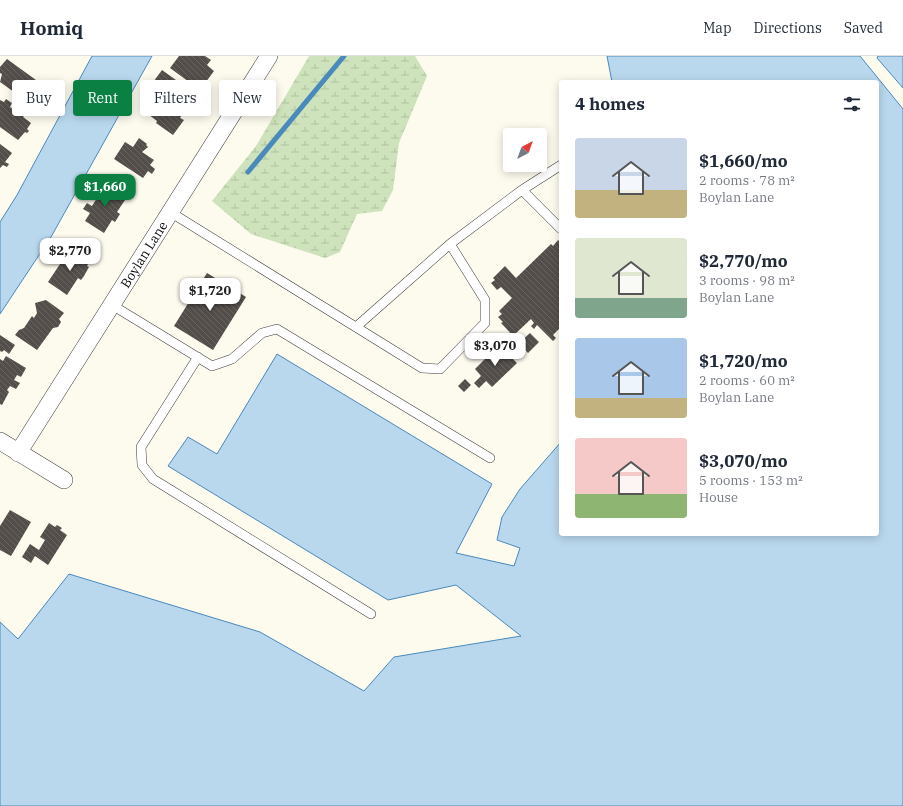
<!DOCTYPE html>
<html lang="en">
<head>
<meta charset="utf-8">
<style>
	:root { --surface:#fff; --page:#f6f6f7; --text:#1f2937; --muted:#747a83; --line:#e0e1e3; --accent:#0b8043 }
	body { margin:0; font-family:"IBM Plex Serif",serif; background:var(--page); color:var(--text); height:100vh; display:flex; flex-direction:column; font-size:15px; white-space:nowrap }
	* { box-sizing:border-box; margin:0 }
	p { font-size:13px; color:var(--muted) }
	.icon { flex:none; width:22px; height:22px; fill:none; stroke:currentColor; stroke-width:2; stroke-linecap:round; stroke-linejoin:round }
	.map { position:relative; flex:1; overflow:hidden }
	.details { position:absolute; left:559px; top:24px; width:320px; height:456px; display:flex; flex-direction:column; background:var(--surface); border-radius:4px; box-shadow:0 2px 10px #0003 }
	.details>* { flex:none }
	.banner { position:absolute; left:12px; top:24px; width:380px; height:36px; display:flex; gap:8px }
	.needle { width:26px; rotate:41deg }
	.tools { position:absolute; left:503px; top:72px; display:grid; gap:8px }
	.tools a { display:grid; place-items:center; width:44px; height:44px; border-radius:4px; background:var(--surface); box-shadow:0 2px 10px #0003; font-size:20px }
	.price { position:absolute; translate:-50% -34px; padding:0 9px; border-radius:8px; background:#fff; color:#222; font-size:13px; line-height:26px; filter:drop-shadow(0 1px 2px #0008) }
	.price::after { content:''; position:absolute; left:50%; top:24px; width:12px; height:9px; margin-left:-6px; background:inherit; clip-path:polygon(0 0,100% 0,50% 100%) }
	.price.selected { background:var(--accent); color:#fff }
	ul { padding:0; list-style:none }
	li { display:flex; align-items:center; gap:12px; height:100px; padding:0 16px }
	li span { display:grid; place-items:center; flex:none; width:112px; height:80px; border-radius:4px; color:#555 }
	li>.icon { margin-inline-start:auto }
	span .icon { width:48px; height:48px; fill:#fffc; stroke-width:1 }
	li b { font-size:17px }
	h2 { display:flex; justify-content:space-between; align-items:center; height:48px; padding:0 16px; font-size:17px }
	.tag { padding:0 14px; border-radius:4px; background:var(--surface); box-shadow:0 2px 10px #0003; font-size:14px; line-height:36px }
	.tag.selected { background:var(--accent); color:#fff }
	header { display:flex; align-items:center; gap:24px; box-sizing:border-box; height:56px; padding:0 20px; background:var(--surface); border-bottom:1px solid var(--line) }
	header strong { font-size:19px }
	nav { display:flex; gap:22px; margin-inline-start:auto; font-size:14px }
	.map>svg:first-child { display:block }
	.wetland { fill:url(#wetland-marsh) }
	.water { fill:#b9d8ee; stroke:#4a89bb }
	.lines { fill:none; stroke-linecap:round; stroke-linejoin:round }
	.stream { stroke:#4a89bb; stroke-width:5 }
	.building { fill:url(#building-back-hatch) }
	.service-casing { stroke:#3f3f3f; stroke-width:10 }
	.minor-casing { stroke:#3f3f3f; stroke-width:18 }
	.service { stroke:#fff; stroke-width:9 }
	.minor { stroke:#fff; stroke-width:17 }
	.labels { text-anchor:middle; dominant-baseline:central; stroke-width:4; stroke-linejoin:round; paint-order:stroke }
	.street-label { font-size:13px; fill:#0c0c0c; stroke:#fff }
</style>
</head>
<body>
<header>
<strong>Homiq</strong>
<nav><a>Map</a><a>Directions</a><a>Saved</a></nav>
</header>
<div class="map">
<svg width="903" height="750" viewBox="0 0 903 750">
	<defs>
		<pattern id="wetland-marsh" width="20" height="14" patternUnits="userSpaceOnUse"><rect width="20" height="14" fill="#cee3bc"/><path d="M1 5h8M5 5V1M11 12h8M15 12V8" fill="none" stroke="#b0c2a0"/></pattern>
		<pattern id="building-back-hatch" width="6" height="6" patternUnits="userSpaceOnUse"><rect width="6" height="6" fill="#534e4a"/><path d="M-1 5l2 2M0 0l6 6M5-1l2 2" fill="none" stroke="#676360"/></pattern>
	</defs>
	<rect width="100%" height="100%" fill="#fdfaee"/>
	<path class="wetland" d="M309 0H415L427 20 399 87 393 134 382 155 357 158 340 196 325 202 251 178 212 145 256 90Z"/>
	<path class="water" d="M92 0H152L51 181 0 258V166L17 139Z
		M607 0H860L903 53V750H0V566L18 583 69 518 260 576 364 635 394 601 521 580 456 529 388 544 168 410 188 381 217 398 277 298 492 428 456 497 514 510 520 492 497 484 502 461 520 433 561 386V478H877V26H612Z
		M878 0H903V32L877 2Z"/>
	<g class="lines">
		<path class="stream" d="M248 116 344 0"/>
	</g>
	<path class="building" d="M179 0H205L211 4 207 9 214 15 200 34 170 12Z
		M7 3 47 32 40 42 45 46 39 54 0 26 2 18 0 17V11Z
		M162 14 183 29 179 34 193 43 180 62 184 64 173 79 156 67 157 65 144 55 158 34 151 29Z
		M6 43 12 47 10 51 17 56 20 52 26 57 23 61 31 67 27 73 29 75 27 77 25 76 18 84 0 71V44L4 46Z
		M139 82 147 88 146 89 148 91 142 96 154 104 150 109 155 113 152 118 148 115 143 122 114 103 125 86 133 91Z
		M0 88 12 97 5 106 9 108 7 111 3 109 0 112Z
		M106 128 127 141 117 156 120 158 115 166 112 164 104 177 85 165 90 157 83 153 87 147 92 150Z
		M558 184 561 187V271L553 279 556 282 553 285 537 269 534 273 531 270 534 267 531 263 513 280 501 267 503 266 498 261 502 258 499 255 512 242 501 231 497 234 491 227 495 224 493 222 505 210 516 222 551 188 553 190Z
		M76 195 90 204 87 210 89 211 84 220 81 224 78 222 67 239 48 226 66 199 72 202Z
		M207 217 246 241 213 294 174 270Z
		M46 244 64 257 59 263 61 266 58 271 53 272 37 294 15 279 19 274 24 272 32 260 34 262 37 257 35 247Z
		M530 277 539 286 528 297 519 287Z
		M0 279 15 289 9 298 4 294 2 296 0 295Z
		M499 289 517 307 492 331 486 325 479 332 474 327 481 320 475 313Z
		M6 300 26 312 21 321 17 319 14 324 20 327 16 333 10 330 7 334 9 336 2 349 0 348V303L3 305Z
		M465 323 471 329 464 336 458 330Z
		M10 454 31 466 11 500 0 494V470Z
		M49 467 55 471 57 469 62 472 60 474 67 479 48 509 35 500 31 507 22 501 30 488 39 494 45 484 40 481Z"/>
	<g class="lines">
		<defs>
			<path id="service" d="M522 134 561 173
				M170 156 422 312 440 313 485 267V244L450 188 522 134 561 109
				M112 249 212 310 232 303 262 277 277 273 490 402
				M356 271 450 188
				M198 301 141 391 142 409 153 423 371 558"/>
			<g id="minor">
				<path d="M0 385 64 424"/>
				<path id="s1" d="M18 397 269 0"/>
			</g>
		</defs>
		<use href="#service" class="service-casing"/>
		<use href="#minor" class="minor-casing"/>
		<use href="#service" class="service"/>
		<use href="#minor" class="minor"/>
	</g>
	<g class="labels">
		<g class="street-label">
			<text stroke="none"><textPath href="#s1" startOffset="235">Boylan Lane</textPath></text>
		</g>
	</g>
</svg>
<div class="tools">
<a><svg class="needle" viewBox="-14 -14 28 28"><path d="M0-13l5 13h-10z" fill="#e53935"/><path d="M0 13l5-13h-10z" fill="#747a83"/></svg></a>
</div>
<b class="price selected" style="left:105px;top:152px">$1,660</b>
<b class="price" style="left:70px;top:216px">$2,770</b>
<b class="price" style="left:210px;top:256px">$1,720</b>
<b class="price" style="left:495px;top:311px">$3,070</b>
<div class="banner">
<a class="tag">Buy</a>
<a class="tag selected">Rent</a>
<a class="tag">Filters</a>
<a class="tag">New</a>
</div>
<section class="details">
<h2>4 homes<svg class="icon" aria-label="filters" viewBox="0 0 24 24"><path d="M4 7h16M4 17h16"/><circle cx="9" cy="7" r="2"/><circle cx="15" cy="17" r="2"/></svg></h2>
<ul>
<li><span style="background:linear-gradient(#c9d6e8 65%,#c2b280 0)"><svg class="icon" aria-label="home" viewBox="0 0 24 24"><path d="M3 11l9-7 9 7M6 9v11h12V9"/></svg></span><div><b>$1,660/mo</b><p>2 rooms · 78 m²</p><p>Boylan Lane</p></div></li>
<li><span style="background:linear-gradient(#dfe7d0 75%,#7fa58c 0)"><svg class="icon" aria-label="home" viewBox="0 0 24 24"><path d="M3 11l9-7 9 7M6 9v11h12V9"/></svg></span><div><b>$2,770/mo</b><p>3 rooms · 98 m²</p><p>Boylan Lane</p></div></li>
<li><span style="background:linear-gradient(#a9c7e8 75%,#c2b280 0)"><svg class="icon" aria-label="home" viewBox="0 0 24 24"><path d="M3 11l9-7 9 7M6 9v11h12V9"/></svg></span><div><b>$1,720/mo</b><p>2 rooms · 60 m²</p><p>Boylan Lane</p></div></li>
<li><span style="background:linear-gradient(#f6c9c9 70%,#8fb573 0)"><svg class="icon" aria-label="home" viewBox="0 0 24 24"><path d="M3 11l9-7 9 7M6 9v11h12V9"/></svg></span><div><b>$3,070/mo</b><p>5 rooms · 153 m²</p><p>House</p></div></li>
</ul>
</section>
</div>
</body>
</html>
